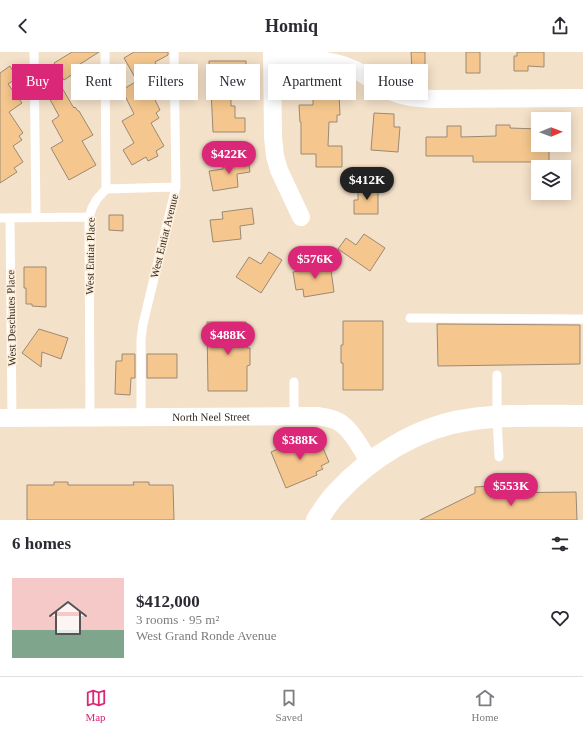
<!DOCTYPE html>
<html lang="en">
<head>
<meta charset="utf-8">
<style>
	:root { --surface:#fff; --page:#f2f2f3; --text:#2b2b33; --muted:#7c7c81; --line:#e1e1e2; --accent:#db2777 }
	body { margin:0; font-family:"Times New Roman",serif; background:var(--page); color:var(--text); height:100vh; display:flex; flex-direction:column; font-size:15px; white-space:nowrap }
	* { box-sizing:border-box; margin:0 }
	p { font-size:13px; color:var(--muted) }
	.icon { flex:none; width:22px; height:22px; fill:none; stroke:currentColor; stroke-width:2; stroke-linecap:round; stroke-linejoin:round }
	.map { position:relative; height:468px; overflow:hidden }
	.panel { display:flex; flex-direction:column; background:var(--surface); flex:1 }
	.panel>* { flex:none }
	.guide { position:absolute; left:12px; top:12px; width:559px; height:36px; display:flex; gap:8px }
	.needle { width:26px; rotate:89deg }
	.tools { position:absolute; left:531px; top:60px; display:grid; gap:8px }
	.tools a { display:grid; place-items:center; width:40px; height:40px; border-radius:0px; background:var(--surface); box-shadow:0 2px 10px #0003; font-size:20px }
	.price { position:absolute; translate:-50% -34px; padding:0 9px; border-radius:14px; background:var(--accent); color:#fff; font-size:13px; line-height:26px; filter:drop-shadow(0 1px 2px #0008) }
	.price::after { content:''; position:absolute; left:50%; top:24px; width:12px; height:9px; margin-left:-6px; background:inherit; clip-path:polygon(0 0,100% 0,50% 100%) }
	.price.selected { background:#222; color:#fff }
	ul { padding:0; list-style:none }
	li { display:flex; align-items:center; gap:12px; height:100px; padding:0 12px }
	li+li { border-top:1px solid var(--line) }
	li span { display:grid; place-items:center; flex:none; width:112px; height:80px; border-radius:0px; color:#555 }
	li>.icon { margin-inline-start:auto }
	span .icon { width:48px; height:48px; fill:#fffc; stroke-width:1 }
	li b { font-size:17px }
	h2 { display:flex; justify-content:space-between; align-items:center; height:48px; padding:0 12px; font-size:17px }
	.tag { padding:0 14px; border-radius:0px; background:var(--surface); box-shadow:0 2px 10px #0003; font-size:14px; line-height:36px }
	.tag.selected { background:var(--accent); color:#fff }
	header { display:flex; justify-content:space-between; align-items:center; height:52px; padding:0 12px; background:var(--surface); font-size:18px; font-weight:700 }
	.menu { display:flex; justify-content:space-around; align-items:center; height:56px; border-top:1px solid var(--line); background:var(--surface); font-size:11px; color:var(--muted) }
	.menu a { display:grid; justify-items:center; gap:2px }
	.menu .selected { color:var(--accent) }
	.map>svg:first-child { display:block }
	.building { fill:#f5c78e; stroke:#9b8974 }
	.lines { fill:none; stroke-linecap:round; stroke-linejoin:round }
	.lane { stroke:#fff; stroke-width:9 }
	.street { stroke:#fff; stroke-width:18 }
	.secondary { stroke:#fff; stroke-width:22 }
	.labels { text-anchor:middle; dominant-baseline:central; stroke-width:3.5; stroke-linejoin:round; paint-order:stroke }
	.street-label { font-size:11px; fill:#312a21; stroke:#feefdc }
</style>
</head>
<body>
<header><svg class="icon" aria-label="back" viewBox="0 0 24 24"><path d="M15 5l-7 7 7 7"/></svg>Homiq<svg class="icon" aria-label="share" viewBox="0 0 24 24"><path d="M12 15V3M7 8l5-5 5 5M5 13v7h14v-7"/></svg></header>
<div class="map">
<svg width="583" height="468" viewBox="0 0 583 468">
	<rect width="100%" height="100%" fill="#f4e1c9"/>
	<path class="building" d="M72 0H99L74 16 76 20 64 28 54 11Z
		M134 0H168V3L155 10 163 26 162 27 165 32 151 40 160 58 156 61 159 66 151 71 164 94 156 99 158 104 148 109 146 105 132 113 123 98 134 91 122 69 134 62 122 38 137 29 124 6Z
		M411 0H425V18H412Z
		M466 0H480V21H466Z
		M517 0H544V15L528 14V19H514V4H517Z
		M209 9H246V22H231V54H235V66H245V80H213L211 37H209Z
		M10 14 17 26 8 32 22 51 9 60 23 81 19 84 22 88 13 94 23 110 14 116 17 120 0 131V21Z
		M61 34 72 53 74 56 75 55 78 59H79L93 83 82 89 96 113 69 128 51 96 63 89 52 69 59 64 47 42Z
		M313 41H339L340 63H337V70H329L328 94H342V115H316V102H301V70H300L299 53H313Z
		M374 61 394 62V75H400L398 100 371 98Z
		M496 73H510V76L538 77V93H549V110H473V104H426V85H447V74H461V85L496 84Z
		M248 107 250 120 237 122 238 135 213 139 209 119 223 117 222 110Z
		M358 134H378V162H354V148H358Z
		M252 156 254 172 240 174 241 187 213 190 210 168 223 167 222 160Z
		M109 163H123V179L109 178Z
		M364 182 385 196 370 219 338 197 346 186 356 193Z
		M269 200 282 208 261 241 236 225 249 205 261 212Z
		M330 211 334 240 304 245 303 237 296 238 293 220 314 216V214Z
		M24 215H46V255L32 254V252H26V236H24Z
		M343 269H383V338H343V311H341V293H343Z
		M207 270H246L247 296H250V313L247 314V339H208Z
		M437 272 580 273V312L438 314Z
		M39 277 68 286 61 307 42 300 41 315 22 301Z
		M122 302H135V326H131L130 343 115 342 116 309H122Z
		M147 302H177V326H147Z
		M302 387 303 391 310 388 312 392 320 389 329 410 321 414 323 417 316 420 317 423 286 436 271 400Z
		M54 430H68V433H134L133 430H149V433H173L174 468H27V433H54Z
		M490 434V441L576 440 577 468H420L475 441V435Z"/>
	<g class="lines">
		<path class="lane" d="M34 0 36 165
			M106 137 176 135
			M0 166 89 165
			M10 166 12 366
			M410 266 583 267
			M497 323V365L499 405
			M294 365V330
			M90 366 89 165 92 156 97 147 106 137 105 0
			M141 366V287L143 272 176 135 174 0"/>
		<g class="street">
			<path d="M272 0 273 85 275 104 279 118 301 165"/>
			<path d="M272 8C297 8 324 5 348 15 363 20 375 30 388 38 402 45 417 46 433 47L583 46"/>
			<path id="s1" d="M0 366 317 364C325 365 332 366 339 370 352 378 362 398 370 411"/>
		</g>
		<path class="secondary" d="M317 468C323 459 329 449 337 441 370 405 418 375 467 368 505 362 545 364 583 364"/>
	</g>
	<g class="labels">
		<g class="street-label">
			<text transform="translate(164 184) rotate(-76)">West Entiat Avenue</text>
			<text transform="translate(90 204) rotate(-89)">West Entiat Place</text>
			<text transform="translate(11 266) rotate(-91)">West Deschutes Place</text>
			<text stroke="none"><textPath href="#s1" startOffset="211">North Neel Street</textPath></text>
		</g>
	</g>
</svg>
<div class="tools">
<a><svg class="needle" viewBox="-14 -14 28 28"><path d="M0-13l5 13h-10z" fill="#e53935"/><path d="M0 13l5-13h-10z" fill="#7c7c81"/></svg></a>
<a><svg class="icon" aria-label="layers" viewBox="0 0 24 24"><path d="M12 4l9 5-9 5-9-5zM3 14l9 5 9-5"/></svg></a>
</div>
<b class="price" style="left:229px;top:123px">$422K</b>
<b class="price selected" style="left:367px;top:149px">$412K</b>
<b class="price" style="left:315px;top:228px">$576K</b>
<b class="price" style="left:228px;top:304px">$488K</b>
<b class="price" style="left:300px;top:409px">$388K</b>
<b class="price" style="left:511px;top:455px">$553K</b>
<div class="guide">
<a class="tag selected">Buy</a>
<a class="tag">Rent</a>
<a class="tag">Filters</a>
<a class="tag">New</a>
<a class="tag">Apartment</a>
<a class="tag">House</a>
</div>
</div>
<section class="panel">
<h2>6 homes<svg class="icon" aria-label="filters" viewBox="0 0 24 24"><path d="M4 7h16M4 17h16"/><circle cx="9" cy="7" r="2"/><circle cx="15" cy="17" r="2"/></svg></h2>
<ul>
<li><span style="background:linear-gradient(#f6c9c9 65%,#7fa58c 0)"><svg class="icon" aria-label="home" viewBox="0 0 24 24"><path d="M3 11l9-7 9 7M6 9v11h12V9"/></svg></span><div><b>$412,000</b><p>3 rooms · 95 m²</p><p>West Grand Ronde Avenue</p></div><svg class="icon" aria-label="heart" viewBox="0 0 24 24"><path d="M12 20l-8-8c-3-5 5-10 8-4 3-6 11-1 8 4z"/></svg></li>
</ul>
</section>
<nav class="menu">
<a class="selected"><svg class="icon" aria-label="map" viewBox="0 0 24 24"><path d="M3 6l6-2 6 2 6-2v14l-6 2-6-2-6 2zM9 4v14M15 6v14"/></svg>Map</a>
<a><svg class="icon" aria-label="saved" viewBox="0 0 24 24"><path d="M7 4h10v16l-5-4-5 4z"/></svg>Saved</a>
<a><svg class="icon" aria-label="home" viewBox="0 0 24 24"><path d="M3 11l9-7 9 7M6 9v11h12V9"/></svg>Home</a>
</nav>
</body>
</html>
